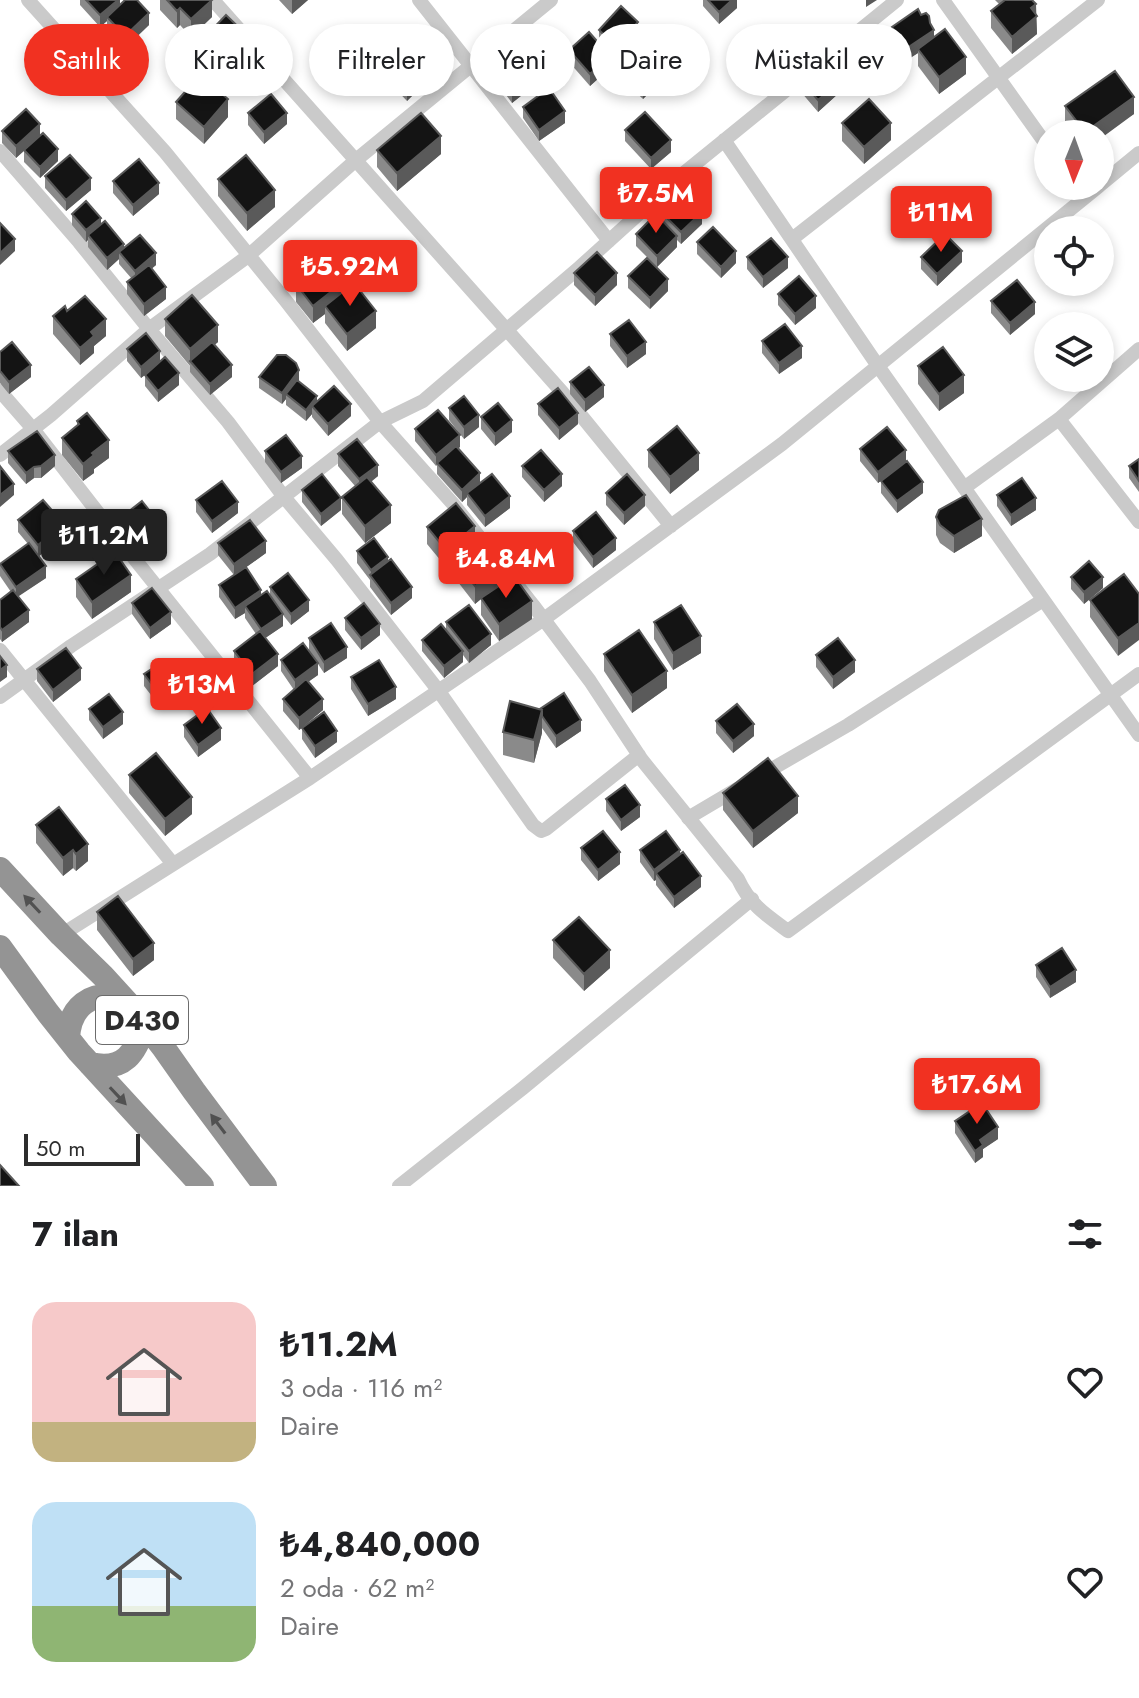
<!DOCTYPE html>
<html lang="tr">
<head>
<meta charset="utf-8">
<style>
	:root { --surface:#fff; --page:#f6f6f6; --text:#202124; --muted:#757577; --accent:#f13121 }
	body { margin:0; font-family:Jost,sans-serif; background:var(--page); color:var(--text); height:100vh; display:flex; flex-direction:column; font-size:30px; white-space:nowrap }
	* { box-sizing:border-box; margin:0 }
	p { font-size:26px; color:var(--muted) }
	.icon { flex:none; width:44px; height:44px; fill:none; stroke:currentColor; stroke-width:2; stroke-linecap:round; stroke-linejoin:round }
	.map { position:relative; height:1186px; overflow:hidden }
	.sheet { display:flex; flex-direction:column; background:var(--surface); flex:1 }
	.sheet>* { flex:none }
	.top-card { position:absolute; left:24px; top:24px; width:1092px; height:72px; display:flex; gap:16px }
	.needle { width:52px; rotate:181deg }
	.tools { position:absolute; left:1034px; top:120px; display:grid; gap:16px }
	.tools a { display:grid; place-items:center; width:80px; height:80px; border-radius:50%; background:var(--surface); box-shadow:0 4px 12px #0003; font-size:40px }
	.scale { position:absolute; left:24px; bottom:20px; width:116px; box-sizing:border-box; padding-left:8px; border:4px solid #2d2d2d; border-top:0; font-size:22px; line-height:28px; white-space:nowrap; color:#2d2d2d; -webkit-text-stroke:6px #fff; paint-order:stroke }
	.price { position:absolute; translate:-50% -68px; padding:0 18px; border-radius:8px; background:var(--accent); color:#fff; font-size:26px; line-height:52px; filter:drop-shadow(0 2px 4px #0008) }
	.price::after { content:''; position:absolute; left:50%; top:48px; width:24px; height:18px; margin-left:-12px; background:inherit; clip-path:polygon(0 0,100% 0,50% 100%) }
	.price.active { background:#222; color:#fff }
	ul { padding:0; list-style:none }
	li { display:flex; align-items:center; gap:24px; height:200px; padding:0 32px }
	li span { display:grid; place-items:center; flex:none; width:224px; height:160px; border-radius:24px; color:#555 }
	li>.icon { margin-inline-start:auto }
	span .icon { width:96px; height:96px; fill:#fffc; stroke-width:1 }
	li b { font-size:34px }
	h2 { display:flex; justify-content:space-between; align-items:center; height:96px; padding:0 32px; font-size:34px }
	.chip { padding:0 28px; border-radius:36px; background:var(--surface); box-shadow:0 4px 12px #0003; font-size:28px; line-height:72px }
	.chip.active { background:var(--accent); color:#fff }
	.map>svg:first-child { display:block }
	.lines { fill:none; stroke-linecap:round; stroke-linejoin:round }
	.street { stroke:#cacaca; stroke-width:14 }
	.highway { stroke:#949494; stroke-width:24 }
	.wall { fill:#8a8a8a }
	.shaded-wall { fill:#5a5a5a }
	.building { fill:#141414; stroke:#5a5a5a; stroke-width:2 }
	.oneway { fill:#515151 }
	.labels { text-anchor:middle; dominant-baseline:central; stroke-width:8; stroke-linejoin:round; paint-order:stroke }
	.shield { fill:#fff; stroke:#6c6c6c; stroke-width:2 }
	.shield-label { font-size:28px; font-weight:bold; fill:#2d2d2d }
</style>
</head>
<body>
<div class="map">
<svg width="1139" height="1186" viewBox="0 0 1139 1186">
	<rect width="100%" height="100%" fill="#fff"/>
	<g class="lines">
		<path class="street" d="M28 0 165 152 286 301 380 422 454 505 533 605 590 681 642 760 738 879C750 905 766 915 788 931L1139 674
			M213 0 562 392 671 526
			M419 0 609 241
			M943 0 1048 147
			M724 140 878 366 1139 735
			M0 151 79 242 149 329 228 422 284 497 337 560 438 690 533 825 541 831 546 829 639 755
			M1100 185 1139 153
			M792 239 1098 0
			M0 391 33 429 113 532 310 778
			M1059 419 1139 522
			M0 455 51 415 149 329 248 256 356 160 551 0
			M964 488 1059 419 1139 349
			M0 650 173 864
			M0 697 71 646 210 554 380 422 423 401 580 267 684 173 897 0
			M758 777 848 725 1043 600
			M688 818 737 789
			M61 935 310 778 544 619 782 444 1099 186
			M399 1186 523 1088 752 899"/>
		<path class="highway" d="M0 869 61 935 103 976 134 1010 163 1047 194 1091 265 1186
			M0 947 48 1013 79 1052 202 1186
			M68 1038C70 1006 90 992 121 996
			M90 1064C124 1072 136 1053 145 1023"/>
	</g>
	<path class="wall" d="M80 0H120V4L149 25 125 48 107 28V21L100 27 80 5Z
		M160 0H212V17L191 37 180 25 177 28 160 10Z
		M279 0H308L292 14Z
		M703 0H737V8L719 24 703 6Z
		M995 0H1032L1036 14 1037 34 1012 54 991 28V11L999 4Z
		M921 15 930 23 934 37 966 74 939 94 918 66V53L907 60 892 39V27Z
		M599 30 638 33 616 57 599 42Z
		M204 38 255 60 233 83 204 55Z
		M838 48 882 67 857 86 838 60Z
		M569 50 610 68 590 86 569 62Z
		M388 69 429 79 407 101 388 81Z
		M495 69 536 84 512 103 495 80Z
		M626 71 664 78 643 99 626 83Z
		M801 80 839 93 818 112 801 92Z
		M176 102 228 117 204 144 176 119Z
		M1065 106 1134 114 1100 134H1073L1065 123Z
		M523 107 565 123 539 141 523 118Z
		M248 113 287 124 264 144 248 125Z
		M842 123 891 140 864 164 842 141Z
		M625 130 671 152 651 169 625 141Z
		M2 131 40 135 58 161 40 178 24 162V151L16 158 2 143Z
		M377 150 441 154 397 191 377 167Z
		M45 176 91 190 66 211 45 188Z
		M218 179 275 207 247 231 218 196Z
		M113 181 159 194 133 216 113 193Z
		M660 211 702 224 681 244 677 240V247L657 267 636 246V234L660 218Z
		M72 214 101 225 124 249 156 265 151 269 166 299 144 316 127 294V282L132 279 119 264V259L107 270 88 247V240L86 242 72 225Z
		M697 242 736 263 721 278 697 254Z
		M747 257 788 268 763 288 747 269Z
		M921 257 962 262 937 286 921 269Z
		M574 273 617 285 595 306 574 285Z
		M628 276 668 291 650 309 628 288Z
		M296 284 347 289 376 328 347 351 325 323V314L313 323 296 302Z
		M778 294 816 308 795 325 778 305Z
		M991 301 1035 314 1010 335 991 313Z
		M67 311 106 336 94 346V353L80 365 53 334V316Z
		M165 319 218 342 214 345 232 377 210 395 190 372V366L165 336Z
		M610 334 646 354 627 368 610 346Z
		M762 341 802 358 779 374 762 353Z
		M127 349 160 361 179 385 158 402 145 386V375L141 378 127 361Z
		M0 352 31 377 9 394 0 383Z
		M918 366 964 393 939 411 918 384Z
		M259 377 299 382 317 401 351 416 328 436 312 417V414L306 421 286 405V399L282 404 259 388Z
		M570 382 604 397 585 412 570 394Z
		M538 404 578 424 559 440 538 415Z
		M449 408 479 427 464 439 449 420Z
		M481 417 512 432 495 446 481 429Z
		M77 421 109 458 94 469V473L83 481 62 455V438L77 426Z
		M415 429 460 447 458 448 480 483 510 508 485 527 467 505V497L462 502 437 474V465L436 466 415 441Z
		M860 449 906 462 878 483 860 461Z
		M648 450 699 470 670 494 648 467Z
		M8 451 55 466 41 478H34L26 484 8 463Z
		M265 451 302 468 281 483 265 462Z
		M338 454 378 476 371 482 391 523 365 543 342 514V497L355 486 338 466Z
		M1139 459V492L1129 478V466Z
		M522 466 562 486 544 502 522 477Z
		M881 481 923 493 897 513 881 493Z
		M302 490 341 510 321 526 302 502Z
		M606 493 645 506 624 525 606 505Z
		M997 495 1036 510 1011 526 997 506Z
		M196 500 238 513 212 533 196 512Z
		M936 517 982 536 954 553 940 543 936 535Z
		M119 519 160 536 138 553 119 531Z
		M18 520 64 536 39 556 46 578 18 596 29 622 2 642 0 639V600L11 592 0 576V564L28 544 18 532Z
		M427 527 475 538 504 581 487 594 532 619 499 641 481 615V598L475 604 451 573V563L446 567 427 544Z
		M573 531 616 550 593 568 573 542Z
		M218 543 266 553 246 567 261 595H270V587L309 611 291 625 283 615V626L265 638 278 666 252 686 234 663V651L256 634 245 618V613L235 619 219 597V585L234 575 218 555Z
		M357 551 412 598 391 615 370 587V580L357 563Z
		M1124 574 1118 656 1090 617V600Z
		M1071 577 1103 588 1084 604 1071 589Z
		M76 579 131 592 92 619 76 597Z
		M132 603 171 624 150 639 132 614Z
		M345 618 380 635 361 650 345 630Z
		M446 622 491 645 469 663 463 655V662L444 678 422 651V640L446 630Z
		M654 622 701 653 673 670 654 639Z
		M309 638 347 658 324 673 318 664V675L308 682 323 710 304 726 337 742 315 758 302 739V728L299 730 283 711V699L294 690 281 671V660L309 650Z
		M604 654 667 688 632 713 604 671Z
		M816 655 855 672 833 689 816 667Z
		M37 669 81 680 53 702 37 681Z
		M144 674 175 691 158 704 144 686Z
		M351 677 396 699 368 716 351 689Z
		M510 701 581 731 556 748 542 728V733L534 763 503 755V732Z
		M89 709 123 724 103 739 89 720Z
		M716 721 754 736 733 753 716 733Z
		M184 725 221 740 198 757 184 737Z
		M129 775 192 814 165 836 129 793Z
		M723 793 798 813 753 848 723 810Z
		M606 799 640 817 621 831 606 811Z
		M36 825 88 861 76 871 73 868 63 876 36 843Z
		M581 848 620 864 598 881 581 860Z
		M640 850 680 855 701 887 674 908 656 885V880L654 881 640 862Z
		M97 912 154 960 133 976 97 930Z
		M553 940 610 968 584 991 553 958Z
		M1036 965 1076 982 1050 998 1036 977Z
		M955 1121 998 1139 983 1149V1157L975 1163 955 1133Z"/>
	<path class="shaded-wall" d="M118 0H120V9L107 17V21L100 27V15Z
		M212 0V17L191 37V19Z
		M292 0H308L292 14Z
		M732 0H737V8L719 24V12Z
		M866 0H877L866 7Z
		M1036 4 1037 34 1012 54V37L1031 8Z
		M180 8V25L177 28V11Z
		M149 13V25L125 48V36Z
		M638 22V33L616 57V46Z
		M934 30V42L918 49V53L907 60V48Z
		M255 43V60L233 83V66Z
		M610 56V68L590 86V74Z
		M882 56V67L857 86V74Z
		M966 57V74L939 94V77Z
		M664 66V78L643 99V87Z
		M429 67V79L407 101V89Z
		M536 72V84L512 103V91Z
		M839 82V93L818 112V100Z
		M1134 97V114L1100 139V134H1085V132Z
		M228 99V117L204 144V127Z
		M565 111V123L539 141V130Z
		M287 113V124L264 144V132Z
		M891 123V140L864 164V147Z
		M40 124V136L16 158V146Z
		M441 136V154L397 191V173Z
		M671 140V152L651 169V158Z
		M58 149V161L40 178V167Z
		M91 178V190L66 211V200Z
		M159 183V194L133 216V205Z
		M275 190V207L247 231V213Z
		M702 212V224L681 244V232Z
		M101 218V230L88 235V240L86 242V230Z
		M677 236V247L657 267V256Z
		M15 239V251L0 265V253Z
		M124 244V256L119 252V259L107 270V258Z
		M736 251V263L721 278V267Z
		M962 251V262L937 286V274Z
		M156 253V265L135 283V271Z
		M788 257V268L763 288V277Z
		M617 273V285L595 306V295Z
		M347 279V296L325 306V314L313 323V306Z
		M668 279V291L650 309V298Z
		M166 287V299L144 316V304Z
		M816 296V308L795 325V314Z
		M1035 302V314L1010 335V323Z
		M376 311V328L347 351V334Z
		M106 319V336L94 346V353L80 365V348L91 332Z
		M218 325V342L193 364 190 361V366V349Z
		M646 342V354L627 368V356Z
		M802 346V358L779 374V363Z
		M160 351V363L141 378V367Z
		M31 365V377L9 394V382Z
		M232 365V377L210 395V384Z
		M299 370V381L288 396 286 394V399L282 404V393Z
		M179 373V385L158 402V391Z
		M964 375V393L939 411V394Z
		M604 385V397L585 412V400Z
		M317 396V407L312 406V414L306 421V410Z
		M351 404V416L328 436V424Z
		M578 413V424L559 440V428Z
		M479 415V427L464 439V427Z
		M512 420V432L495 446V434Z
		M460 435V447L439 464 437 463 436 466V455Z
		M109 440V458L94 469V473L83 481V464L92 453Z
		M906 450V462L878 483V472Z
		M699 453V470L670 494V477Z
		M55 455V466L41 478V466Z
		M302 456V468L281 483V472Z
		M378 465V476L359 491V479Z
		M34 467V478L26 484V473Z
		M480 473V485L467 493V497L462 502V490Z
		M562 474V486L544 502V490Z
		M923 482V493L897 513V501Z
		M14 484V495L0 507V495Z
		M645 495V506L624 525V513Z
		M510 496V508L485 527V516Z
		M341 498V510L321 526V514Z
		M1036 498V510L1011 526V515Z
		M238 502V513L212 533V521Z
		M391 505V523L365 543V526Z
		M982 519V536L954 553V536Z
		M64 524V536L38 557V545Z
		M160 524V536L138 553V542Z
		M475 526V544L451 556V563L446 567V550Z
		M616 538V550L593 568V557Z
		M266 541V553L234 576V564Z
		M388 557V569L371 576V570Z
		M504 564V581L475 604V586Z
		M46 566V578L16 598V587Z
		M131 575V592L92 619V602Z
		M1103 577V588L1084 604V592Z
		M412 587V598L391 615V603Z
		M261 590V602L245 606V613L235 619V608Z
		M309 600V611L291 625V614Z
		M532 601V619L499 641V624Z
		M29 610V622L2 642V630Z
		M171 612V624L150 639V628Z
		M283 614V626L261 641V629Z
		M1139 623V640L1118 656V638Z
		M380 624V635L361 650V638Z
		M491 634V645L469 663V651Z
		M701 636V653L673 670V653Z
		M347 647V658L324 673V662Z
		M463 651V662L444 678V666Z
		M278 654V666L252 686V674Z
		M855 660V672L833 689V677Z
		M318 663V675L295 691V680Z
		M7 665V677L0 682V670Z
		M81 668V680L53 702V690Z
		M667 671V688L632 713V695Z
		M175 680V691L158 704V692Z
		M396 687V699L368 716V704Z
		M323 699V710L299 730V718Z
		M542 710V733L534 763V740Z
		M123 712V724L103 739V727Z
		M581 720V731L556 748V736Z
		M754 724V736L733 753V741Z
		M221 728V740L198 757V745Z
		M337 731V742L315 758V746Z
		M798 796V813L753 848V831Z
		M192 797V814L165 836V819Z
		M640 805V817L621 831V820Z
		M88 844V861L76 871V854Z
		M73 850V868L63 876V858Z
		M680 850V862L656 873V880L654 881V870Z
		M620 852V864L598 881V870Z
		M701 876V887L674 908V897Z
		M154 943V960L133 976V959Z
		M610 950V968L584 991V974Z
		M1076 970V982L1050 998V987Z
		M998 1127V1139L983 1149V1157L975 1163V1151L980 1140Z"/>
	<path class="building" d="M86 0H118L100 15Z
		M125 0H137L149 13 125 36 107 17Z
		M167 0H212L191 19 180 8 177 11Z
		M708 0H732L719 12Z
		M1005 0H1032L1036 4 1031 8 1037 16 1012 37 991 11Z
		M621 6 638 22 616 46 599 30Z
		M918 9 921 15 926 13 929 16 930 23 934 30 907 48 892 27Z
		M226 15 255 43 233 66 204 38Z
		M945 29 966 57 939 77 918 49Z
		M864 30 882 56 857 74 838 48Z
		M589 32 610 56 590 74 569 50Z
		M411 48 429 67 407 89 388 69Z
		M519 50 536 72 512 91 495 69Z
		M647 50 664 66 643 87 626 71Z
		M822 62 839 82 818 100 801 80Z
		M1115 71 1134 97 1085 132 1065 106Z
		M200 75 228 99 204 127 176 102Z
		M549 88 565 111 539 130 523 107Z
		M271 94 287 113 264 132 248 113Z
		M869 99 891 123 864 147 842 123Z
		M26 109 40 124 16 146 2 131Z
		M645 112 671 140 651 158 625 130Z
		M421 113 441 136 397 173 377 150Z
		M43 133 58 149 40 167 24 150Z
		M70 155 91 178 66 200 45 176Z
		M246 155 275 190 247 213 218 179Z
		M139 159 159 183 133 205 113 181Z
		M681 191 702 212 681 232 660 211Z
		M86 201 101 218 86 230 72 214Z
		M656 214 677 236 657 256 636 234Z
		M105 221 124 244 107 258 88 235Z
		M0 223 15 239 0 253Z
		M713 227 736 251 721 267 697 242Z
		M945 234 962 251 937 274 921 257Z
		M140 235 156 253 135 271 119 252Z
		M771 238 788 257 763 277 747 257Z
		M597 252 617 273 595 295 574 273Z
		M330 258 347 279 313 306 296 284Z
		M647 258 668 279 650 298 628 276Z
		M149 265 166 287 144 304 127 282Z
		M799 276 816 296 795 314 778 294Z
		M1017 280 1035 302 1010 323 991 301Z
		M354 283 376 311 347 334 325 306Z
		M192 295 218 325 190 349 165 319Z
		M85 296 106 319 91 332 94 336 80 348 53 316 65 306 67 311Z
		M629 320 646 342 627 356 610 334Z
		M785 324 802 346 779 363 762 341Z
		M146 333 160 351 141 367 127 349Z
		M12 342 31 365 9 382 0 371V352Z
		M212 342 232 365 210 384 190 361Z
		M943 347 964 375 939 394 918 366Z
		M277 355H286L296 363 299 370 282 393 259 377Z
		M165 357 179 373 158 391 145 375Z
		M589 367 604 385 585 400 570 382Z
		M297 380 317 396 306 410 286 394Z
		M334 386 351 404 328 424 312 406Z
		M558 388 578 413 559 428 538 404Z
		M464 396 479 415 464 427 449 408Z
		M498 403 512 420 495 434 481 417Z
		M438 410 460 435 436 455 415 429Z
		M87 413 109 440 92 453 94 455 83 464 62 438 79 424 77 421Z
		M677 426 699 453 670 477 648 450Z
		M887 427 906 450 878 472 860 449Z
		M37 431 55 455 41 466 34 467 26 473 8 451Z
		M286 435 302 456 281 472 265 451Z
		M357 439 378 465 359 479 338 454Z
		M456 446 480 473 462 490 437 463Z
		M541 450 562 474 544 490 522 466Z
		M1139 459V481L1129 466Z
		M907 461 923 482 897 501 881 481Z
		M0 466 14 484 0 495Z
		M322 474 341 498 321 514 302 490Z
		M492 474 510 496 485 516 467 493Z
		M627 474 645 495 624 513 606 493Z
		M367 477 391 505 365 526 342 497Z
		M1022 478 1036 498 1011 515 997 495Z
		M222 481 238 502 212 521 196 500Z
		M966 495 982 519 954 536 940 525 936 517 939 510Z
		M43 500 64 524 38 545 18 520Z
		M142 501 160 524 138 542 119 519Z
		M456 503 475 526 446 550 427 527Z
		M596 512 616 538 593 557 573 531Z
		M250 520 266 541 234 564 218 543Z
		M478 536 494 556 497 554 504 564 475 586 451 556Z
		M374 538 388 557 371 570 357 551Z
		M29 543 46 566 16 587 0 564Z
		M115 552 131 575 92 602 76 579Z
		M391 559 412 587 391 603 370 575Z
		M1089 561 1103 577 1084 592 1071 577Z
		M246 567 261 590 235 608 219 585Z
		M288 573 309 600 291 614 270 587Z
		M1124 574 1139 594V623L1118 638 1090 600Z
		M514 576 532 601 499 624 481 598Z
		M152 588 171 612 150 628 132 603Z
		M13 590 29 610 2 630 0 627V600Z
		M267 591 283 614 261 629 245 606Z
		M364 603 380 624 361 638 345 618Z
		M469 605 491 634 469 651 446 622Z
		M681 605 701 636 673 653 654 622Z
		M331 623 347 647 324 662 309 638Z
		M441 624 463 651 444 666 422 640Z
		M639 630 667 671 632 695 604 654Z
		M260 631 278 654 252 674 234 651Z
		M838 638 855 660 833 677 816 655Z
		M303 643 318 663 295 680 281 660Z
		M66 648 81 668 53 690 37 669Z
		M0 656 7 665 0 670Z
		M379 660 396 687 368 704 351 677Z
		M162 662 175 680 158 692 144 674Z
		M306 679 323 699 299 718 283 699Z
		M564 693 581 720 556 736 542 716V710L540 709Z
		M109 694 123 712 103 727 89 709Z
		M510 701 542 710 534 740 503 732Z
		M737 704 754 724 733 741 716 721Z
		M207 708 221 728 198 745 184 725Z
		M324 712 337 731 315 746 302 728Z
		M156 753 192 797 165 819 129 775Z
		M768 758 798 796 753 831 723 793Z
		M625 785 640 805 621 820 606 799Z
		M59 807 88 844 76 854 73 850 63 858 36 825Z
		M603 831 620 852 598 870 581 848Z
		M666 831 680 850 654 870 640 850Z
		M683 852 701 876 674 897 656 873Z
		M118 896 154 943 133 959 97 912Z
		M579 917 610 950 584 974 553 940Z
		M1062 948 1076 970 1050 987 1036 965Z
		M982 1103 998 1127 980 1140 983 1145 975 1151 955 1121Z
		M0 1165 19 1186H0Z"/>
	<defs><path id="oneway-solid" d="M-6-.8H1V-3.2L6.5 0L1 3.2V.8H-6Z" transform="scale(2)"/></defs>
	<g class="oneway">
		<use href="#oneway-solid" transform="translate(32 904) rotate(-133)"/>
		<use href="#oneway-solid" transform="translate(118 1096) rotate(47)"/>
		<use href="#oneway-solid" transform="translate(218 1124) rotate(-127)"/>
	</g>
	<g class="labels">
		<rect class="shield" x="96" y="996" width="92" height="48" rx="6"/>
		<g class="shield-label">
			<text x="142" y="1020">D430</text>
		</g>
	</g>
</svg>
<div class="tools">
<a><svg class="needle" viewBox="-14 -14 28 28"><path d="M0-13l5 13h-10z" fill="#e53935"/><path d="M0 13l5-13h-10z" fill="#757577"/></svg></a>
<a><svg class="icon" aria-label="locate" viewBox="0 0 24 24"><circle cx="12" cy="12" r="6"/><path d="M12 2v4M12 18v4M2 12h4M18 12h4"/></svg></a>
<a><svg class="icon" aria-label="layers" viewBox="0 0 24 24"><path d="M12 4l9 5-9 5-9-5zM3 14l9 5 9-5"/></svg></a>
</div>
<div class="scale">50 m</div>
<b class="price" style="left:656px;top:235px">₺7.5M</b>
<b class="price" style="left:941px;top:254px">₺11M</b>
<b class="price" style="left:350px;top:308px">₺5.92M</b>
<b class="price active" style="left:104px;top:577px">₺11.2M</b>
<b class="price" style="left:506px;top:600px">₺4.84M</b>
<b class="price" style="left:202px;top:726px">₺13M</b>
<b class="price" style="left:977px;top:1126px">₺17.6M</b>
<div class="top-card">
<a class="chip active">Satılık</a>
<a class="chip">Kiralık</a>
<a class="chip">Filtreler</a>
<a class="chip">Yeni</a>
<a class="chip">Daire</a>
<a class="chip">Müstakil ev</a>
</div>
</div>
<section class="sheet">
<h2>7 ilan<svg class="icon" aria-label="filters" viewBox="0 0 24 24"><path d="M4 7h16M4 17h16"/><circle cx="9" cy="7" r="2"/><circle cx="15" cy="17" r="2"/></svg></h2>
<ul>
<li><span style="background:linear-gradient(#f6c9c9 75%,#c2b280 0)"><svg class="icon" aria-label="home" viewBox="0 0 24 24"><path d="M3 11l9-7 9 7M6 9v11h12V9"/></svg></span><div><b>₺11.2M</b><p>3 oda · 116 m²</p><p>Daire</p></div><svg class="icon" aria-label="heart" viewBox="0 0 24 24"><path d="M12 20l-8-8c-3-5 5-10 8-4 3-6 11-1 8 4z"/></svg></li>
<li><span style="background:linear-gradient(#bfe0f5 65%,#8fb573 0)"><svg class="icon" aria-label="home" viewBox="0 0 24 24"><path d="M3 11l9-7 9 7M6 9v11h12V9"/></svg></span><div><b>₺4,840,000</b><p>2 oda · 62 m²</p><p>Daire</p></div><svg class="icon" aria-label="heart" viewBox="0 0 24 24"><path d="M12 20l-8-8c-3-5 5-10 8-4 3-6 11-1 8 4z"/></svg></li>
</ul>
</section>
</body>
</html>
